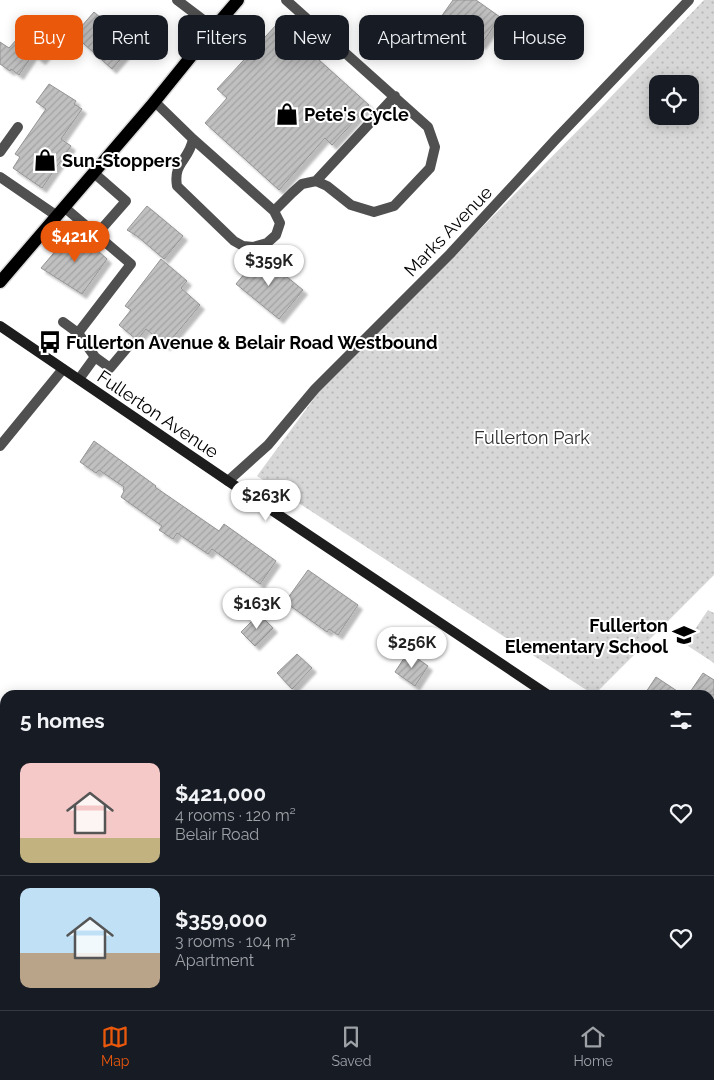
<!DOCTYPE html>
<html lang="en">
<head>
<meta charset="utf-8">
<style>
	:root { --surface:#171b24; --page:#242831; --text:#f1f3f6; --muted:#9ea1a6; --line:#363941; --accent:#ea580c }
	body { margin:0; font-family:Raleway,sans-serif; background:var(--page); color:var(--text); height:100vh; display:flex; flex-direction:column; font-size:19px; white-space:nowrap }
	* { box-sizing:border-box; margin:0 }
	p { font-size:16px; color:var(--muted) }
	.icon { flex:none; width:28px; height:28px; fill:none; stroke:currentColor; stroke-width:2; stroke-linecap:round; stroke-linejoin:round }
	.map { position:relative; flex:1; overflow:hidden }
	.drawer { position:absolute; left:0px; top:690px; width:715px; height:320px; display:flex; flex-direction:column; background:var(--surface); border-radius:15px 15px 0 0; box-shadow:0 2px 12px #0003 }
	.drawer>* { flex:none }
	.guide { position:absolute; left:15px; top:15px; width:685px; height:45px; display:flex; gap:10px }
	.controls { position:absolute; left:649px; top:75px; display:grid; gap:10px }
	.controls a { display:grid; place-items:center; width:50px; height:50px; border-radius:10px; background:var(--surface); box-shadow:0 2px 12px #0003; font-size:25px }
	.price { position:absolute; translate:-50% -42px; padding:0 11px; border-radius:18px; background:#fff; color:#222; font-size:16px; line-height:32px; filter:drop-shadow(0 1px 2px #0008) }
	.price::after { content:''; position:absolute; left:50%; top:30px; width:15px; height:11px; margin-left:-8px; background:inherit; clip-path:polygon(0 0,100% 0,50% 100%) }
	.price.current { background:var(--accent); color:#fff }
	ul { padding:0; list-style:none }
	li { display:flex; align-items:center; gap:15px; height:125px; padding:0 20px }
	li+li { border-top:1px solid var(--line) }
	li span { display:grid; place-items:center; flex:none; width:140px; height:100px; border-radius:10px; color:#555 }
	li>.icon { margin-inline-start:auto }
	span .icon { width:60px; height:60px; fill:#fffc; stroke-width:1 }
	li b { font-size:21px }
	h2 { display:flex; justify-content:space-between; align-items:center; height:60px; padding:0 20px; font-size:21px }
	.pill { padding:0 18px; border-radius:10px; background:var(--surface); box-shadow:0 2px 12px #0003; font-size:18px; line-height:45px }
	.pill.current { background:var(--accent); color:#fff }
	.tab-bar { display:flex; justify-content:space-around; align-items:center; height:70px; border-top:1px solid var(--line); background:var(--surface); font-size:14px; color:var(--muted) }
	.tab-bar a { display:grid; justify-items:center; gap:2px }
	.tab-bar .current { color:var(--accent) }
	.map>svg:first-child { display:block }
	.grass { fill:#d7d7d7 }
	.park { fill:url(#park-dots); fill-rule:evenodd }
	.building { fill:url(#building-hatch); stroke:#949494; filter:url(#shadow) }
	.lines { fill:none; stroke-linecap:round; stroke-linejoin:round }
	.primary-casing { stroke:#dbdbdb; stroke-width:15 }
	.lane { stroke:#505050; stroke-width:10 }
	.street { stroke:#505050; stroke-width:10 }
	.secondary { stroke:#1d1d1d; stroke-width:10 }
	.primary { stroke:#000; stroke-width:12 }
	.labels { text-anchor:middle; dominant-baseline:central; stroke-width:4; stroke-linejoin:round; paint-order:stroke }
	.poi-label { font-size:18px; font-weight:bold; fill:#000; stroke:#fff; text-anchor:start }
	.street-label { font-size:18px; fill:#000; stroke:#fff }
	.park-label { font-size:18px; fill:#2e2e2e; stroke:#fff }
</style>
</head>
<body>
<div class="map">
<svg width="714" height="1010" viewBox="0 0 714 1010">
	<defs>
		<pattern id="park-dots" width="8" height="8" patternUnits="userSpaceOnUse" patternTransform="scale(1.25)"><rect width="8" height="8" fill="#d7d7d7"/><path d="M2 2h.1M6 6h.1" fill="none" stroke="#b7b7b7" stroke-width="1.8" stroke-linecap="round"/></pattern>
		<pattern id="building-hatch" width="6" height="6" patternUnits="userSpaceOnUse" patternTransform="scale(1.25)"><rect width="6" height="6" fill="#c0c0c0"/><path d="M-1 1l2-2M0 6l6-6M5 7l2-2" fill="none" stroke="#a3a3a3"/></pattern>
		<filter id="shadow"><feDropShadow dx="4.5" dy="4.5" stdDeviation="1" flood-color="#0004"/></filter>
	</defs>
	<rect width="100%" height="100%" fill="#fff"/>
	<path class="grass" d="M0 796 5 800V910L0 915Z"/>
	<path class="park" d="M704 0H714V575L594 695 257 476 318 393 601 107ZM658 84H690V116H658Z
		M708 610 714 613V663L685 644Z"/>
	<path class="building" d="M453 0H476L500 17 481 45 441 17Z
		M94 12 107 23 113 17 138 39 112 69 74 35Z
		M35 19 59 40 41 60 33 54 19 75 11 69 10 71 0 64V42L9 48Z
		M278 23 369 105 332 145 325 138 279 190 205 123 227 98 217 89Z
		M49 84 76 101 74 104 82 109 61 139 71 146 42 188 13 168 20 157 15 154 46 109 36 102Z
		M147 206 183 236 164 259 137 236 127 230Z
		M70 234 78 240 80 238 89 243 107 259 82 294 41 268Z
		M260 255 303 290 279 319 236 284Z
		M161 259 187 281 181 288 200 305 166 346 146 329 137 340 119 325 131 310 125 306Z
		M94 441 156 486 155 487 219 531 224 524 276 561 260 584 212 549 208 554 177 533 173 539 159 530 162 526 121 497 124 491 123 490 124 487 99 470 96 473 80 462Z
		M308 570 358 605 338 635 329 629 327 632 285 602Z
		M259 614 273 628 255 646 241 632Z
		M408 652 428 666 415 686 395 672Z
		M297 654 312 668 292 689 277 673Z
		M703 673 714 680V695H688Z
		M656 677 683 695H644Z"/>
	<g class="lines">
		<defs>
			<path id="primary" d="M0 282 151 106 214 28 238 0"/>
		</defs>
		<use href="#primary" class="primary-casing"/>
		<path class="lane" d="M155 102 193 139 274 211 280 223 276 235 267 243 253 247 243 246 234 241 177 186C173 162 189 161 193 139
			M0 152 18 127
			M94 173 126 201 97 234
			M0 177 57 216
			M316 181 395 96
			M274 211 292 193 302 184 316 181 327 186 351 205 374 212 394 206 430 168 435 147 428 127 286 0
			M63 322 78 333 131 264 64 207
			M78 333 95 357 110 368 131 343
			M79 379 95 357
			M0 446 63 369
			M228 481 268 445 315 389 450 254 556 139 689 0
			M710 790 714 785"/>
		<path class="street" d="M177 0 214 28
			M710 998 714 993
			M270 1010 274 1005
			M699 1010 703 1005"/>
		<path class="secondary" d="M0 326 228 481 548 695
			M710 804 714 806"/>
		<use href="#primary" class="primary"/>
	</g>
	<defs>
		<symbol id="shop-bare" viewBox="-9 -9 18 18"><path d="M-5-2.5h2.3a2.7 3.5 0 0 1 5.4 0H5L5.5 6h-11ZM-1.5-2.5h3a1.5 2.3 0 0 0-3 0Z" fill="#000" stroke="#fff" stroke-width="2.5" paint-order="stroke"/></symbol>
		<symbol id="bus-bare" viewBox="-9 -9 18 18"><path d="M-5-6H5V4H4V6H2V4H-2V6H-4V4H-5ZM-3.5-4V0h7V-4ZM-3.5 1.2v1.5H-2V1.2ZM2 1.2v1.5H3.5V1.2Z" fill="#000" stroke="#fff" stroke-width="2.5" paint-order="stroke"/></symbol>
		<symbol id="school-bare" viewBox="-9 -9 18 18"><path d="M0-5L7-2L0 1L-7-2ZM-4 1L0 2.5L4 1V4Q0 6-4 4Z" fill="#000" stroke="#fff" stroke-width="2.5" paint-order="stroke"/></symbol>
	</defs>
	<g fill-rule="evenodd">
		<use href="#shop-bare" x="271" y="98" width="32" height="32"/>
		<use href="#shop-bare" x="29" y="144" width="32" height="32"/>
		<use href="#bus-bare" x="34" y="326" width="32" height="32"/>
		<use href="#school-bare" x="668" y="619" width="32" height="32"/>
	</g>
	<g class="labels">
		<g class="poi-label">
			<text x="304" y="114">Pete's Cycle</text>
			<text x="62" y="160">Sun-Stoppers</text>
			<text x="66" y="342">Fullerton Avenue &amp; Belair Road Westbound</text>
			<text x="668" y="625" text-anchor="end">Fullerton<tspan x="668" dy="21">Elementary School</tspan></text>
		</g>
		<g class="street-label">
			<text transform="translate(448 231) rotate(-46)">Marks Avenue</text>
			<text transform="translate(158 414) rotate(34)">Fullerton Avenue</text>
		</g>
		<g class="park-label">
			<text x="532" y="437">Fullerton Park</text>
		</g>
	</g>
</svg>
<div class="controls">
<a><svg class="icon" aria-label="locate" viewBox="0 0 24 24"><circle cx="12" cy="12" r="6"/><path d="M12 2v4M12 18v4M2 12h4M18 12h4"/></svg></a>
</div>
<b class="price current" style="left:75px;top:263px">$421K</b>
<b class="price" style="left:269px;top:287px">$359K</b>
<b class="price" style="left:266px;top:522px">$263K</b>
<b class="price" style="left:257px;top:630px">$163K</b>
<b class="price" style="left:412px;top:669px">$256K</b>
<div class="guide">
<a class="pill current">Buy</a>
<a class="pill">Rent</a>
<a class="pill">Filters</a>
<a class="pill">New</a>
<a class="pill">Apartment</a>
<a class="pill">House</a>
</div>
<section class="drawer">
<h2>5 homes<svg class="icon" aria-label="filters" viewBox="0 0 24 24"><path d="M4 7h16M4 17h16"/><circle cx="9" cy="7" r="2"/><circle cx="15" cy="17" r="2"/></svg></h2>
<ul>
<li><span style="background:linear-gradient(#f6c9c9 75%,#c2b280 0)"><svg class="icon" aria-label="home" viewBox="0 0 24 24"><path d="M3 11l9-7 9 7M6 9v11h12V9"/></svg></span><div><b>$421,000</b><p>4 rooms · 120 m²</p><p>Belair Road</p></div><svg class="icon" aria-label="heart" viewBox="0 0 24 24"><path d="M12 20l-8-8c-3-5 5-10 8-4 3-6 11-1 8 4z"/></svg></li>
<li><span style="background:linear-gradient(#bfe0f5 65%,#b9a48a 0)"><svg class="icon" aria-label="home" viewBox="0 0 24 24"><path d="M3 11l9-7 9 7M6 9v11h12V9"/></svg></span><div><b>$359,000</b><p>3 rooms · 104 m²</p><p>Apartment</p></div><svg class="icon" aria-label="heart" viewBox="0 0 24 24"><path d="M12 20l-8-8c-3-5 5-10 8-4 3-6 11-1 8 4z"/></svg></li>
</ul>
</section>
</div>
<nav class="tab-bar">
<a class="current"><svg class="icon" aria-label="map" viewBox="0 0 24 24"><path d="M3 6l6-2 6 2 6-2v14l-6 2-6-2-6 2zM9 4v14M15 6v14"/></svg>Map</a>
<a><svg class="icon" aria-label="saved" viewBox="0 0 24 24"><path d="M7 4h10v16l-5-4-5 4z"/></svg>Saved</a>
<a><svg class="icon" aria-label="home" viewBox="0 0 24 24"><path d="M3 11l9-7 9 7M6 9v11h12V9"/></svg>Home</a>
</nav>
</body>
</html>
